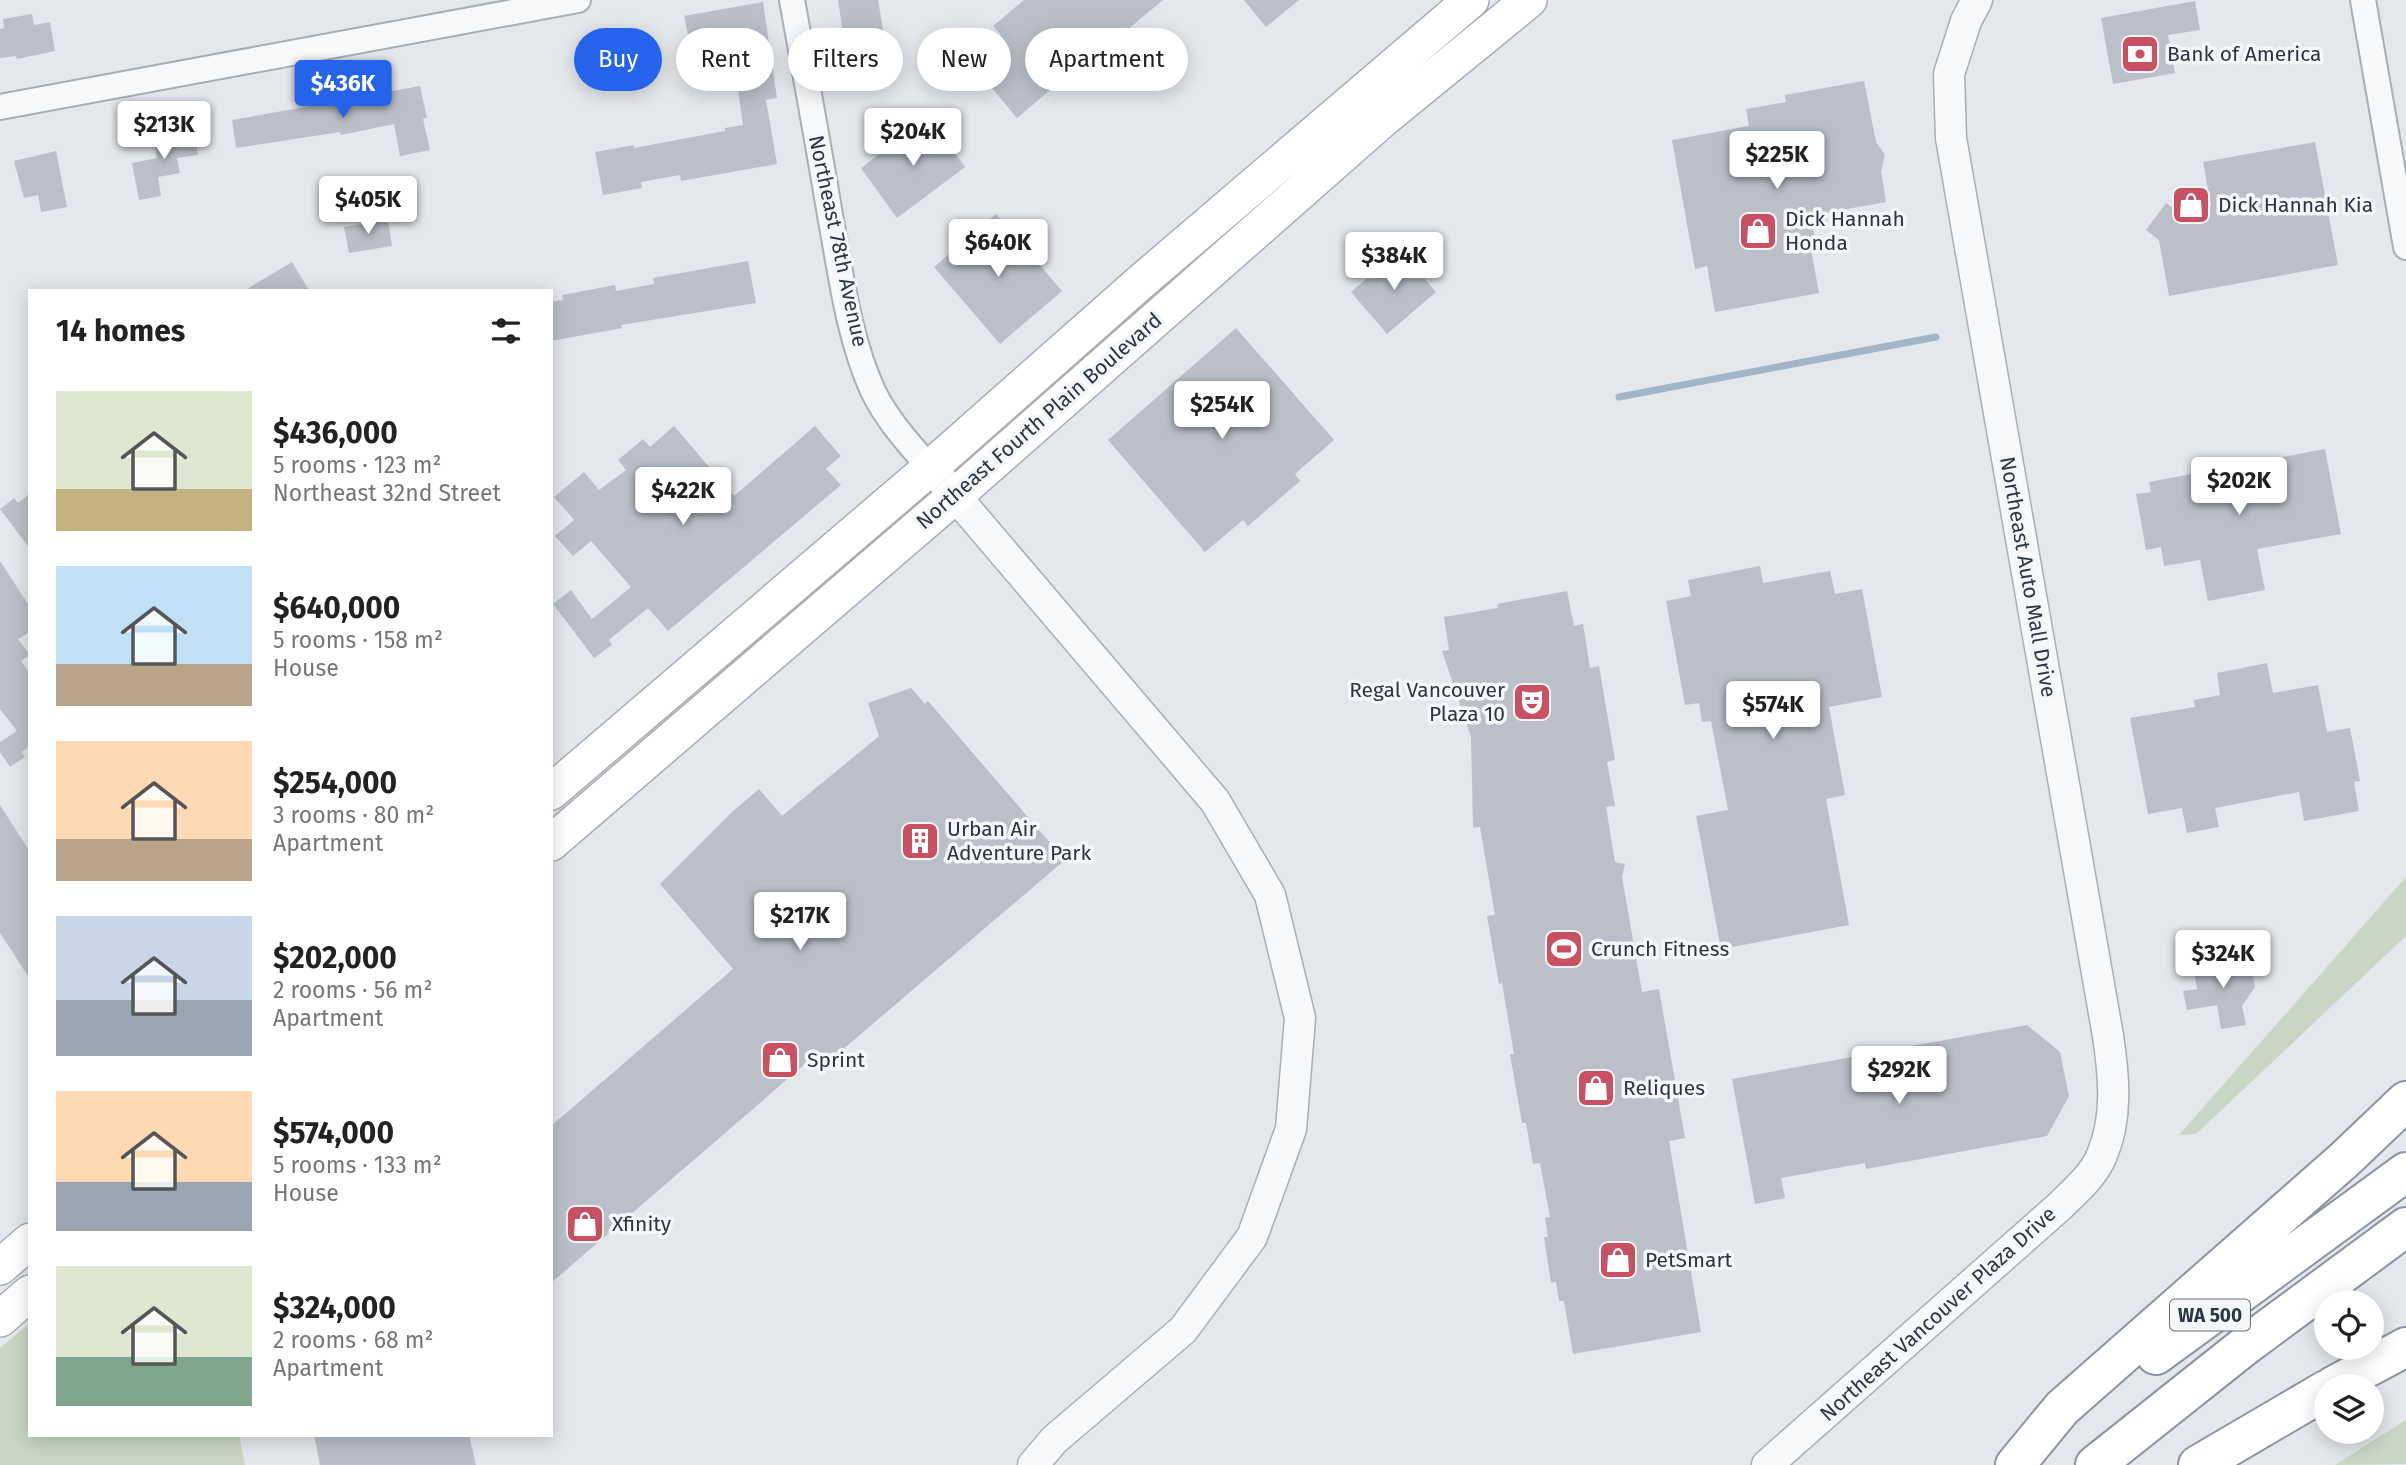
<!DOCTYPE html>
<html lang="en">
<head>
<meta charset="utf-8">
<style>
	:root { --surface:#fff; --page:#f2f2f2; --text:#222; --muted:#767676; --accent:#2563eb }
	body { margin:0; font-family:"Fira Sans",sans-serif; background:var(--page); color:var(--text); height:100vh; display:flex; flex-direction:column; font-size:26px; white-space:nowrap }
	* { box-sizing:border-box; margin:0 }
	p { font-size:23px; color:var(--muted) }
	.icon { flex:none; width:38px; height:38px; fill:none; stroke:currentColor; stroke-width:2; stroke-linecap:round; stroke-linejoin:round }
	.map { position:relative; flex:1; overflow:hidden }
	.details { position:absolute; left:28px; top:289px; width:525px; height:1148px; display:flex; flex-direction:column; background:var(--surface); border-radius:0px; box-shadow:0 4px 18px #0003 }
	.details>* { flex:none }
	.top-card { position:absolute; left:574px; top:28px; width:665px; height:63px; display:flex; gap:14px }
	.tools { position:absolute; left:2314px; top:1290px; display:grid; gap:14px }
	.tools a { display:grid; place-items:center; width:70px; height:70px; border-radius:50%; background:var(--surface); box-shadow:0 4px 18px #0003; font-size:35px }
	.price { position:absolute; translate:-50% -60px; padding:0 16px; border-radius:7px; background:#fff; color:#222; font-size:23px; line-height:46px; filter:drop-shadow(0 2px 4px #0008) }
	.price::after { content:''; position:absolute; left:50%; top:42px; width:21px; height:16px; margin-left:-10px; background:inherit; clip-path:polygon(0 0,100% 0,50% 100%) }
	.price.on { background:var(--accent); color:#fff }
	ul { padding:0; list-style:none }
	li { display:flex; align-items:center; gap:21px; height:175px; padding:0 28px }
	li span { display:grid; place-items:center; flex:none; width:196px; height:140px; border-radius:0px; color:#555 }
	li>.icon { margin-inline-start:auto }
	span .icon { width:84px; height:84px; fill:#fffc; stroke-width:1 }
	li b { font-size:30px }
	h2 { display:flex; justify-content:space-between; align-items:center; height:84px; padding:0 28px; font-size:30px }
	.tag { padding:0 24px; border-radius:32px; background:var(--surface); box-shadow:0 4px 18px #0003; font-size:24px; line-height:63px }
	.tag.on { background:var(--accent); color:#fff }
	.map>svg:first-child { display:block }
	.green { fill:#c9d5c5 }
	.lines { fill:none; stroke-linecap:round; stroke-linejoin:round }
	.stream { stroke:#a1b5c9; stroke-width:7 }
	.building { fill:#bbc0c8 }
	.minor-casing { stroke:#a9aeb5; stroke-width:28 }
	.tertiary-casing { stroke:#a9aeb5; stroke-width:33 }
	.secondary-casing { stroke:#a9aeb5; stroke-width:38 }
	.motorway-casing { stroke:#8c94a1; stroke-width:42 }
	.minor { stroke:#f7f8f9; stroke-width:24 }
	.tertiary { stroke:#f7f8f9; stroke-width:30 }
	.secondary { stroke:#fff; stroke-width:35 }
	.motorway { stroke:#fff; stroke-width:38 }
	.labels { text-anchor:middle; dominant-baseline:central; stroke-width:7; stroke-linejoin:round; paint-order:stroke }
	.shield { fill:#f4f6f8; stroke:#686f79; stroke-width:2 }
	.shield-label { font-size:19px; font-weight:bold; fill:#2c3543 }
	.poi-label { font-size:21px; fill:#2c3543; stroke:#f4f6f8; text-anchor:start }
	.street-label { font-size:21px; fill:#2c3543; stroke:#f4f6f8 }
</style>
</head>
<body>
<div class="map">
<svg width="2406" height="1465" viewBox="0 0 2406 1465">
	<rect width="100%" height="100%" fill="#e4e7eb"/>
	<path class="green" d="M2406 877V936L2196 1134 2179 1135Z
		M30 1323V1435H239L245 1465H0V1348Z
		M2406 1420V1464L2335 1465Z"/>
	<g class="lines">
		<path class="stream" d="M1619 397 1936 337"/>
	</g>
	<path class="building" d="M838 0H878L887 53 847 60Z
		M1024 0H1163L1127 30 1125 27 1017 118 976 69 991 57 985 49 1001 35 993 26Z
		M1244 0H1299L1266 27Z
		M2195 1 2200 30 2168 35 2175 73 2113 84 2101 18Z
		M763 2 777 98 766 100 777 164 681 181 680 175 641 182 642 188 603 195 595 152 634 145V148L725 131V128L743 125 730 33 705 38 703 31 688 34 684 16Z
		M32 14 34 25 50 22 55 51 17 59 16 56 0 58V29L4 28 3 19Z
		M1864 81 1876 142 1885 155 1881 171 1886 202 1825 213 1828 227 1813 229 1816 243 1810 244 1819 293 1715 312 1707 266 1695 269 1672 140 1749 126 1746 109 1786 102 1785 95Z
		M420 86 427 118 423 119 430 150 400 156 394 124 341 135 340 132 236 148 232 120 317 105 381 90V93Z
		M928 118 965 167 897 218 861 168Z
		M193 127 198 155 177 158 180 173 158 177 161 196 139 200 132 163 157 158 153 135Z
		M2315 142 2338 265 2169 296 2159 240 2146 230 2166 203 2179 212 2211 206 2203 162Z
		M56 151 67 207 41 212 38 195 24 198 14 161Z
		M996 214 1062 291 1000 344 934 267Z
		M388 220 392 246 349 253 344 227Z
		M1400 250 1436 292 1387 334 1351 292Z
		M748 261 756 303 621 325 622 328 551 341V302L563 300 562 295 615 285 616 291 654 284 653 278Z
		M292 262 309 290H245Z
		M1236 328 1334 440 1295 474 1300 481 1248 526 1243 520 1205 552 1108 440Z
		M674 426 734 496 815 426 841 456 826 469 841 485 668 631 648 608 609 640 612 645 594 658 553 604 571 590 592 619 631 587 591 541 573 556 555 536 574 520 554 497 584 472 599 490 626 470 618 460 643 439 650 447Z
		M2325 449 2341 534 2257 549 2265 590 2208 601 2200 560 2164 566 2161 547 2146 550 2136 494 2151 492 2149 482Z
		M30 493V549L0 509 14 498 18 503Z
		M0 561 30 607V632L18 639 30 655 21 661 30 674V749L28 747 22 752 25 757 10 767 0 752V742L17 731 0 709Z
		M1760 566 1763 583 1830 571 1835 594 1862 589 1882 697 1829 707 1845 795 1826 799 1849 925 1721 949 1696 816 1728 810 1711 721 1702 722 1699 703 1685 705 1666 601 1691 596 1688 580Z
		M1567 591 1574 626 1583 624 1590 668 1599 666 1615 760 1607 762 1615 806 1606 807 1615 862 1625 864 1622 877 1642 992 1659 989 1685 1138 1669 1141 1701 1332 1573 1354 1564 1301H1559L1556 1282 1551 1283 1544 1237H1548L1545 1218 1550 1217 1540 1163 1533 1164 1526 1123H1522L1510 1054H1514L1502 983 1499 984 1487 916 1495 915 1480 827 1473 828 1471 737 1442 651 1449 650 1444 617 1498 608 1497 604Z
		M2267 663 2273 693 2318 685 2327 732 2350 728 2360 781 2354 782 2359 811 2304 821 2299 792 2215 808 2219 827 2187 833 2182 808 2148 814 2130 718 2195 707 2194 700 2220 695 2217 673Z
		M911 688 925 704 928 701 1065 860 821 1068 812 1058 551 1283V1126L733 969 660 884 732 812 759 789 782 816 879 736 868 703Z
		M0 805 30 852V979L0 933Z
		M2249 956 2255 987 2242 1006 2246 1025 2221 1029 2217 1005 2187 1010 2183 991 2197 989 2193 967Z
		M2027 1025 2060 1052 2069 1096 2047 1136 1866 1169 1865 1163 1781 1178 1785 1198 1755 1204 1732 1079Z
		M314 1435H469L476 1465H320Z"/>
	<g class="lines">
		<defs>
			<path id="minor" d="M792 0C805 72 818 143 830 215 841 274 848 336 873 391 887 420 909 444 930 468
				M2363 0 2406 247
				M0 107 578 0"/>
			<path id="tertiary" d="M940 478 1215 801 1270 895 1300 1018 1291 1129 1252 1237 1183 1330 1054 1440 1033 1465
				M1767 1465 2060 1206C2075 1191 2094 1175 2102 1155 2118 1117 2114 1076 2108 1036L1951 138 1949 74 1966 21 1977 0"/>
			<path id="secondary" d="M551 792 930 468 1143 280 1471 0
				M551 843 956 495 1382 120 1529 0
				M0 1267 30 1241
				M0 1319 30 1293"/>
			<path id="motorway" d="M2156 1355 2406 1172
				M2333 1386 2406 1347
				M2015 1465 2062 1408 2344 1160 2406 1101
				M2095 1465 2246 1345 2406 1227
				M2198 1465 2326 1390"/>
		</defs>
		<use href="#minor" class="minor-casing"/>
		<use href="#tertiary" class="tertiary-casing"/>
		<use href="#secondary" class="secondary-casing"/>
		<use href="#motorway" class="motorway-casing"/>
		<use href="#minor" class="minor"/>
		<use href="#tertiary" class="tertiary"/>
		<use href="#secondary" class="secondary"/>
		<use href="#motorway" class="motorway"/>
	</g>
	<defs>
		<symbol id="bank-square" viewBox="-11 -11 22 22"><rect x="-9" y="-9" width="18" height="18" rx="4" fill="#c95063" stroke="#f4f6f8"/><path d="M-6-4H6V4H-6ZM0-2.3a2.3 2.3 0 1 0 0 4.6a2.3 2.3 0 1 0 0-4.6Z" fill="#fff"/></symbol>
		<symbol id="shop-square" viewBox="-11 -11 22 22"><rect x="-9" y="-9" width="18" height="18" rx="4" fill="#c95063" stroke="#f4f6f8"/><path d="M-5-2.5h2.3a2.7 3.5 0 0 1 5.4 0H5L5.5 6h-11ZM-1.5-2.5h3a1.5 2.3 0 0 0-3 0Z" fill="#fff"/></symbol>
		<symbol id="theatre-square" viewBox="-11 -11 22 22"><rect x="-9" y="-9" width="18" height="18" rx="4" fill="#c95063" stroke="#f4f6f8"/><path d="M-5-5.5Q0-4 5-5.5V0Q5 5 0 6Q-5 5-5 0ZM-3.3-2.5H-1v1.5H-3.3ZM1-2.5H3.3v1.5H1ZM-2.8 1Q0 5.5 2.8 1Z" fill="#fff"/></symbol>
		<symbol id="building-square" viewBox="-11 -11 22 22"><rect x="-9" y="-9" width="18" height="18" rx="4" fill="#c95063" stroke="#f4f6f8"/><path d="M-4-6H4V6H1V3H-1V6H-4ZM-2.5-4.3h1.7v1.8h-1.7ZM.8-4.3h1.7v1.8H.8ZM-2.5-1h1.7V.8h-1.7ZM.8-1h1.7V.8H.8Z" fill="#fff"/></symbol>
		<symbol id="stadium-square" viewBox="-11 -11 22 22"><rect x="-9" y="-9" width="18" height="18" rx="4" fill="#c95063" stroke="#f4f6f8"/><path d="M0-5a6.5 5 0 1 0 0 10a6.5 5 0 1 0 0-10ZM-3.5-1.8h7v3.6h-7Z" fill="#fff"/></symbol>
	</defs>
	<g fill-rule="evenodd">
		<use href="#bank-square" x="2118" y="32" width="44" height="44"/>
		<use href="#shop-square" x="2169" y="183" width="44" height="44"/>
		<use href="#shop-square" x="1736" y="209" width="44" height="44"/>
		<use href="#theatre-square" x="1510" y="680" width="44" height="44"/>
		<use href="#building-square" x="898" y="819" width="44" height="44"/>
		<use href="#stadium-square" x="1542" y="927" width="44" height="44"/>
		<use href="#shop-square" x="758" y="1038" width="44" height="44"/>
		<use href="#shop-square" x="1574" y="1066" width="44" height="44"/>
		<use href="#shop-square" x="563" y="1202" width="44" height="44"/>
		<use href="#shop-square" x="1596" y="1238" width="44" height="44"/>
	</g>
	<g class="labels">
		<rect class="shield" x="2170" y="1299.5" width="80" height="31" rx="5"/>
		<g class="shield-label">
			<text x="2210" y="1315">WA 500</text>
		</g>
		<g class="poi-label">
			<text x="2167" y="54">Bank of America</text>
			<text x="2218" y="205">Dick Hannah Kia</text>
			<text x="1785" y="219">Dick Hannah<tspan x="1785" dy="24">Honda</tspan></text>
			<text x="1505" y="690" text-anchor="end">Regal Vancouver<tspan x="1505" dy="24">Plaza 10</tspan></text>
			<text x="947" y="829">Urban Air<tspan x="947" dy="24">Adventure Park</tspan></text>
			<text x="1591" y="949">Crunch Fitness</text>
			<text x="807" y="1060">Sprint</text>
			<text x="1623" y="1088">Reliques</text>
			<text x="612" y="1224">Xfinity</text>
			<text x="1645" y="1260">PetSmart</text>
		</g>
		<g class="street-label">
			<text transform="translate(838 241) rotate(78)">Northeast 78th Avenue</text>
			<text transform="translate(1039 421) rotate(-41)">Northeast Fourth Plain Boulevard</text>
			<text transform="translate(2028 577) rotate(80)">Northeast Auto Mall Drive</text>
			<text transform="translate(1938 1314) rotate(-42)">Northeast Vancouver Plaza Drive</text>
		</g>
	</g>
</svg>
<div class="tools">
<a><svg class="icon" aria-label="locate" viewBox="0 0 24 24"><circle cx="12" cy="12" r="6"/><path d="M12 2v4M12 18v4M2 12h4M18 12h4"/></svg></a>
<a><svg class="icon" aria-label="layers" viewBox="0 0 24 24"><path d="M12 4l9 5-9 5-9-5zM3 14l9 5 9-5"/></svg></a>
</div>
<b class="price on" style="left:343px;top:120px">$436K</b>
<b class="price" style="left:164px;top:161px">$213K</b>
<b class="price" style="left:913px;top:168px">$204K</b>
<b class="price" style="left:1777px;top:191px">$225K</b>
<b class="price" style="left:368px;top:236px">$405K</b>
<b class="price" style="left:998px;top:279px">$640K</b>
<b class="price" style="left:1394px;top:292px">$384K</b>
<b class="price" style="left:1222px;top:441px">$254K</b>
<b class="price" style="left:2239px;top:517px">$202K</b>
<b class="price" style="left:683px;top:527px">$422K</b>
<b class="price" style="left:1773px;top:741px">$574K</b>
<b class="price" style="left:800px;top:952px">$217K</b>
<b class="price" style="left:2223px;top:990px">$324K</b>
<b class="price" style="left:1899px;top:1106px">$292K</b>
<div class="top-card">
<a class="tag on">Buy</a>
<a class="tag">Rent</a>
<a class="tag">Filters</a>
<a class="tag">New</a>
<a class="tag">Apartment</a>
</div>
<section class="details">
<h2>14 homes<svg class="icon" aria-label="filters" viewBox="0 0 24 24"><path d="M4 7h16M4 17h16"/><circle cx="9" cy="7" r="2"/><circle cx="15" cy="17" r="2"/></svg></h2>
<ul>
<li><span style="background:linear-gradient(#dfe7d0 70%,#c2b280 0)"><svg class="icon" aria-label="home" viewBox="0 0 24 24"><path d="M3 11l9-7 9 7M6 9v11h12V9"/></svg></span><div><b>$436,000</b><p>5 rooms · 123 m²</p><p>Northeast 32nd Street</p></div></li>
<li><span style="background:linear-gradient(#bfe0f5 70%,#b9a48a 0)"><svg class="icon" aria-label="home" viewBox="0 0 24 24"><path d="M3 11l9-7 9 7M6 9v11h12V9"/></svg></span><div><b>$640,000</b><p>5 rooms · 158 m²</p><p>House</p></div></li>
<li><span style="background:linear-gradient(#ffd9b3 70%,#b9a48a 0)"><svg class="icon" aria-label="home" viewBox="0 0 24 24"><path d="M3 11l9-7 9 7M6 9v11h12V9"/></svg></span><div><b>$254,000</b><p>3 rooms · 80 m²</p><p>Apartment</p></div></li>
<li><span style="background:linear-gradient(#c9d6e8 60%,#9aa5b1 0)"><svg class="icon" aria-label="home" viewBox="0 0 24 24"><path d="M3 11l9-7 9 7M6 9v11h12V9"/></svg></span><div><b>$202,000</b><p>2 rooms · 56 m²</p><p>Apartment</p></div></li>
<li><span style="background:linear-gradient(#ffd9b3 65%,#9aa5b1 0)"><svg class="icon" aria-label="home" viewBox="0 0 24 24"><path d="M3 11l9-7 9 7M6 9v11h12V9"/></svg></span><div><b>$574,000</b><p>5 rooms · 133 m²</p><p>House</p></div></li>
<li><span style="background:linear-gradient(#dfe7d0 65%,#7fa58c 0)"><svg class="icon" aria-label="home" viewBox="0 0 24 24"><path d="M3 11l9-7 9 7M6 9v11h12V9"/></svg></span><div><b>$324,000</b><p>2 rooms · 68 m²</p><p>Apartment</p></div></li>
</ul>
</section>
</div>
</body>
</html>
